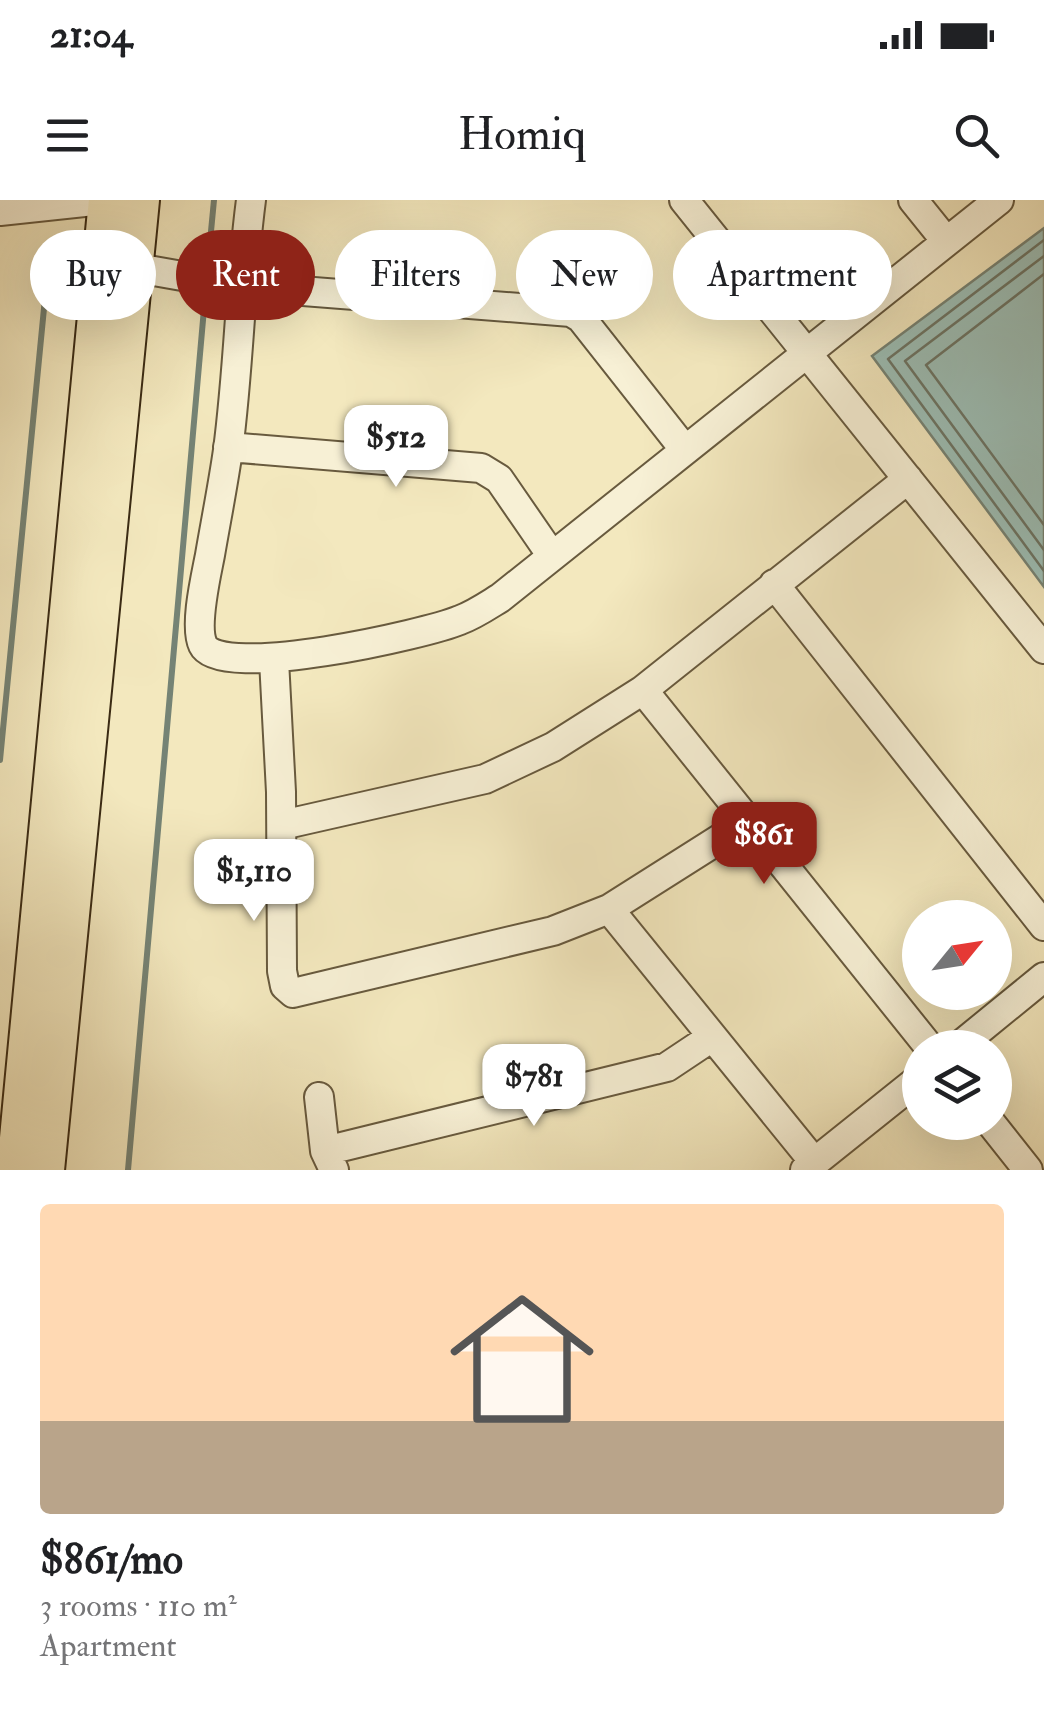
<!DOCTYPE html>
<html lang="en">
<head>
<meta charset="utf-8">
<style>
	:root { --surface:#fff; --page:#f2f2f2; --text:#202124; --muted:#757577; --accent:#8f2418 }
	body { margin:0; font-family:"IM FELL Double Pica",serif; background:var(--page); color:var(--text); height:100vh; display:flex; flex-direction:column; font-size:38px; white-space:nowrap }
	* { box-sizing:border-box; margin:0 }
	p { font-size:32px; color:var(--muted) }
	.icon { flex:none; width:55px; height:55px; fill:none; stroke:currentColor; stroke-width:2; stroke-linecap:round; stroke-linejoin:round }
	.map { position:relative; height:970px; overflow:hidden }
	.details { display:flex; flex-direction:column; background:var(--surface); flex:1 }
	.details>* { flex:none }
	.hud { position:absolute; left:30px; top:30px; width:985px; height:90px; display:flex; gap:20px }
	.needle { width:65px; rotate:60deg }
	.controls { position:absolute; left:902px; top:700px; display:grid; gap:20px }
	.controls a { display:grid; place-items:center; width:110px; height:110px; border-radius:50%; background:var(--surface); box-shadow:0 10px 40px #0002; font-size:50px }
	.price { position:absolute; translate:-50% -85px; padding:0 22px; border-radius:20px; background:#fff; color:#222; font-size:32px; line-height:65px; filter:drop-shadow(0 2px 5px #0008) }
	.price::after { content:''; position:absolute; left:50%; top:60px; width:30px; height:22px; margin-left:-15px; background:inherit; clip-path:polygon(0 0,100% 0,50% 100%) }
	.price.current { background:var(--accent); color:#fff }
	ul { padding:0; list-style:none }
	li { display:grid; align-content:center; gap:20px; height:530px; padding:0 40px }
	li span { display:grid; place-items:center; height:310px; border-radius:10px; color:#555 }
	li>.icon { margin-inline-start:auto }
	span .icon { width:180px; height:180px; fill:#fffc; stroke-width:1 }
	li b { font-size:42px }
	.tag { padding:0 35px; border-radius:45px; background:var(--surface); box-shadow:0 10px 40px #0002; font-size:35px; line-height:90px }
	.tag.current { background:var(--accent); color:#fff }
	.status { display:flex; justify-content:space-between; align-items:center; height:70px; padding:0 50px; background:var(--surface); direction:ltr }
	.status svg { height:28px; fill:currentColor }
	header { display:flex; justify-content:space-between; align-items:center; height:130px; padding:0 40px; background:var(--surface); font-size:45px; font-weight:600 }
	.map>svg:first-child { display:block }
	.water { fill:#9cbfb7; stroke:#758375; stroke-width:2.5 }
	.lines { fill:none; stroke-linecap:round; stroke-linejoin:round }
	.shore { stroke:#6b7465; stroke-width:2.5 }
	.stream { stroke:#758375; stroke-width:6 }
	.minor-casing { stroke:#685a3e; stroke-width:32 }
	.major-casing { stroke:#3a2a13; stroke-width:42 }
	.minor { stroke:#f7f0d5; stroke-width:28 }
	.major { stroke:#f3e8be; stroke-width:38 }
</style>
</head>
<body>
<div class="status"><b>21:04</b><svg viewBox="0 0 49 12"><path d="M0 12V9h3v3zM5 12V6h3v6zM10 12V3h3v9zM15 12V0h3v12zM26 1h20v11H26zM47 4h2v5h-2z"/></svg></div>
<header><svg class="icon" aria-label="menu" viewBox="0 0 24 24"><path d="M4 6h16M4 12h16M4 18h16"/></svg>Homiq<svg class="icon" aria-label="search" viewBox="0 0 24 24"><circle cx="10" cy="10" r="6"/><path d="M15 15l6 6"/></svg></header>
<div class="map">
<svg width="1044" height="970" viewBox="0 0 1044 970">
	<rect width="100%" height="100%" fill="#f3e8be"/>
	<filter id="stains"><feTurbulence type="fractalNoise" baseFrequency=".002" numOctaves="4"/><feColorMatrix values="0 0 0 0 .2 0 0 0 0 .09 0 0 0 0 .02 0 0 0 .5 -.17"/></filter>
	<radialGradient id="worn" r=".72"><stop offset=".6" stop-color="#630" stop-opacity="0"/><stop offset="1" stop-color="#630" stop-opacity=".3"/></radialGradient>
	<path class="water" d="M1044 28V387L872 156Z"/>
	<g class="lines">
		<path class="shore" d="M1044 40 888 159 1044 371
			M1044 56 905 161 1044 350
			M1044 74 926 165 1044 325"/>
		<path class="stream" d="M207 73 214 0
			M0 560 49 57
			M128 970 206 86"/>
		<defs>
			<path id="minor" d="M251 0C240 83 239 167 228 250 223 285 216 320 210 355 206 376 194 426 203 445 220 481 427 434 460 420 474 415 487 406 500 398L999 0
				M684 0 1044 449
				M913 0 946 41
				M0 11 103 0
				M131 67 239 86 571 112 581 118 685 250
				M228 247 481 268 499 279 552 356
				M774 384 1044 726
				M274 460 281 592 282 771 285 786 293 793 553 731 609 709 748 621
				M643 490 930 848
				M282 625 485 579 553 547 643 490 908 279
				M609 709 815 963
				M957 848 1044 777
				M319 897 325 951 334 970
				M990 922 1028 970
				M325 951 667 867 712 837
				M805 970 920 878"/>
			<path id="major" d="M16 970 108 0
				M45 970 140 0"/>
		</defs>
		<use href="#minor" class="minor-casing"/>
		<use href="#major" class="major-casing"/>
		<use href="#minor" class="minor"/>
		<use href="#major" class="major"/>
	</g>
	<rect width="100%" height="100%" filter="url(#stains)"/>
	<rect width="100%" height="100%" fill="url(#worn)"/>
</svg>
<div class="controls">
<a><svg class="needle" viewBox="-14 -14 28 28"><path d="M0-13l5 13h-10z" fill="#e53935"/><path d="M0 13l5-13h-10z" fill="#757577"/></svg></a>
<a><svg class="icon" aria-label="layers" viewBox="0 0 24 24"><path d="M12 4l9 5-9 5-9-5zM3 14l9 5 9-5"/></svg></a>
</div>
<b class="price" style="left:396px;top:290px">$512</b>
<b class="price current" style="left:764px;top:687px">$861</b>
<b class="price" style="left:254px;top:724px">$1,110</b>
<b class="price" style="left:534px;top:929px">$781</b>
<div class="hud">
<a class="tag">Buy</a>
<a class="tag current">Rent</a>
<a class="tag">Filters</a>
<a class="tag">New</a>
<a class="tag">Apartment</a>
</div>
</div>
<section class="details">
<ul>
<li><span style="background:linear-gradient(#ffd9b3 70%,#b9a48a 0)"><svg class="icon" aria-label="home" viewBox="0 0 24 24"><path d="M3 11l9-7 9 7M6 9v11h12V9"/></svg></span><div><b>$861/mo</b><p>3 rooms · 110 m²</p><p>Apartment</p></div></li>
</ul>
</section>
</body>
</html>
